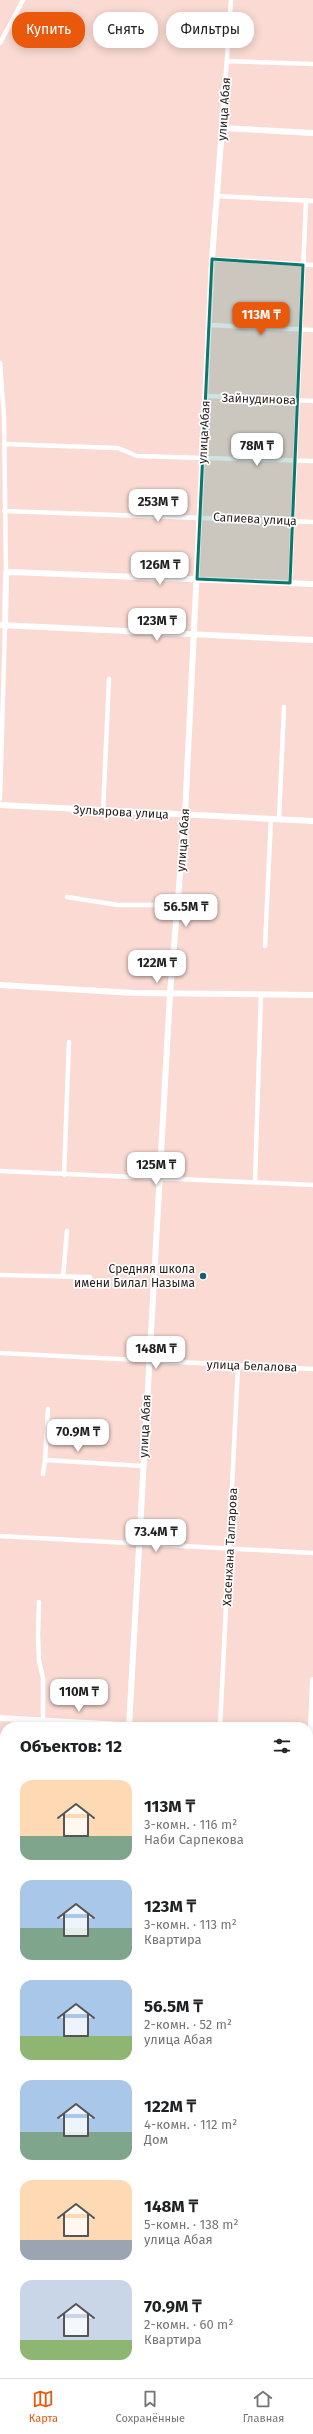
<!DOCTYPE html>
<html lang="ru">
<head>
<meta charset="utf-8">
<style>
	:root { --surface:#fff; --page:#f2f2f2; --text:#202124; --muted:#757577; --line:#e0e0e0; --accent:#ea580c }
	body { margin:0; font-family:"Fira Sans",sans-serif; background:var(--page); color:var(--text); height:100vh; display:flex; flex-direction:column; font-size:15px; white-space:nowrap }
	* { box-sizing:border-box; margin:0 }
	p { font-size:13px; color:var(--muted) }
	.icon { flex:none; width:22px; height:22px; fill:none; stroke:currentColor; stroke-width:2; stroke-linecap:round; stroke-linejoin:round }
	.map { position:relative; flex:1; overflow:hidden }
	.sheet { position:absolute; left:0px; top:1722px; width:313px; height:656px; display:flex; flex-direction:column; background:var(--surface); border-radius:16px 16px 0 0; box-shadow:0 2px 10px #0003 }
	.sheet>* { flex:none }
	.top-card { position:absolute; left:12px; top:12px; width:289px; height:36px; display:flex; gap:8px }
	.price { position:absolute; translate:-50% -34px; padding:0 9px; border-radius:8px; background:#fff; color:#222; font-size:13px; line-height:26px; filter:drop-shadow(0 1px 2px #0008) }
	.price::after { content:''; position:absolute; left:50%; top:24px; width:12px; height:9px; margin-left:-6px; background:inherit; clip-path:polygon(0 0,100% 0,50% 100%) }
	.price.current { background:var(--accent); color:#fff }
	ul { padding:0; list-style:none }
	li { display:flex; align-items:center; gap:12px; height:100px; padding:0 20px }
	li span { display:grid; place-items:center; flex:none; width:112px; height:80px; border-radius:12px; color:#555 }
	li>.icon { margin-inline-start:auto }
	span .icon { width:48px; height:48px; fill:#fffc; stroke-width:1 }
	li b { font-size:17px }
	h2 { display:flex; justify-content:space-between; align-items:center; height:48px; padding:0 20px; font-size:17px }
	.chip { padding:0 14px; border-radius:16px; background:var(--surface); box-shadow:0 2px 10px #0003; font-size:14px; line-height:36px }
	.chip.current { background:var(--accent); color:#fff }
	.tabs { display:flex; justify-content:space-around; align-items:center; height:56px; border-top:1px solid var(--line); background:var(--surface); font-size:11px; color:var(--muted) }
	.tabs a { display:grid; justify-items:center; gap:2px }
	.tabs .current { color:var(--accent) }
	.map>svg:first-child { display:block }
	.lines { fill:none; stroke-linecap:round; stroke-linejoin:round }
	.river { stroke:#ce7768; stroke-width:7 }
	.street { stroke:#fff; stroke-width:4.5 }
	.secondary { stroke:#fff; stroke-width:6 }
	.highway { stroke:#fff; stroke-width:8 }
	.marked { fill:#0f766e; fill-opacity:0.2; stroke:#0f766e; stroke-width:3; stroke-linejoin:round }
	.poi-dot { fill:#14606c; stroke:#fff; stroke-width:1.5 }
	.labels { text-anchor:middle; dominant-baseline:central; stroke-width:3.5; stroke-linejoin:round; paint-order:stroke }
	.street-label { font-size:12px; fill:#281d1a; stroke:#fff }
	.poi-label { font-size:12px; fill:#281d1a; stroke:#fff; text-anchor:end }
</style>
</head>
<body>
<div class="map">
<svg width="313" height="2378" viewBox="0 0 313 2378">
	<rect width="100%" height="100%" fill="#fadad3"/>
	<g class="lines">
		<path class="river" d="M308 1912 313 1906
			M57 2378 58 2373"/>
		<path class="street" d="M0 43 23 0
			M227 61 313 64
			M222 128 231 0
			M217 196 313 201
			M212 259 313 265
			M209 325 313 330
			M0 363 4 417 6 573
			M206 396 313 401
			M4 444 118 448 137 456 313 461
			M4 511 313 522
			M290 583 306 200
			M0 799 5 625
			M103 811 109 679
			M279 819 284 707
			M67 897 118 905H178
			M265 946 271 818
			M0 1171 313 1185
			M64 1175 69 1042
			M255 1182 261 995
			M0 1275 90 1277
			M63 1277 67 1231
			M0 1353 313 1369
			M48 1409 45 1460 143 1466
			M43 1474 45 1460
			M0 1536 313 1553
			M39 1602 38 1634 39 1661 43 1678V1720
			M35 1727V1720
			M220 1727 238 1366
			M0 1814H5
			M308 1832H313
			M308 1917 313 1915
			M0 1988 5 1989
			M308 2008H313
			M0 2178H5
			M308 2197 313 2198
			M308 2289H313
			M308 2373H313
			M91 2378V2373"/>
		<path class="secondary" d="M0 625 313 640
			M5 625 6 573 11 572 313 584
			M0 805 313 821
			M0 985 134 993 313 995
			M0 1718 157 1727
			M129 1727 170 993 185 815 212 259 222 128 313 133
			M308 1795 313 1680
			M0 2312 5 2223
			M276 2378V2373"/>
		<path class="highway" d="M0 2079 5 2080
			M0 2087H5
			M308 2099H313"/>
	</g>
	<path class="marked" d="M212 259 303 265 290 583 197 579Z"/>
	<circle class="poi-dot" cx="203" cy="1276" r="4"/>
	<g class="labels">
		<g class="street-label">
			<text transform="translate(224 109) rotate(-86)">улица Абая</text>
			<text transform="translate(259 399) rotate(2)">Зайнудинова</text>
			<text transform="translate(204 432) rotate(-87)">улица Абая</text>
			<text transform="translate(255 519) rotate(3)">Сапиева улица</text>
			<text transform="translate(121 812) rotate(3)">Зульярова улица</text>
			<text transform="translate(183 840) rotate(-86)">улица Абая</text>
			<text transform="translate(252 1366) rotate(2)">улица Белалова</text>
			<text transform="translate(145 1426) rotate(-87)">улица Абая</text>
			<text transform="translate(230 1547) rotate(-87)">Хасенхана Талгарова</text>
		</g>
		<g class="poi-label">
			<text x="195" y="1269">Средняя школа<tspan x="195" dy="14">имени Билал Назыма</tspan></text>
		</g>
	</g>
</svg>
<b class="price current" style="left:261px;top:336px">113M ₸</b>
<b class="price" style="left:257px;top:467px">78M ₸</b>
<b class="price" style="left:158px;top:523px">253M ₸</b>
<b class="price" style="left:160px;top:586px">126M ₸</b>
<b class="price" style="left:157px;top:642px">123M ₸</b>
<b class="price" style="left:186px;top:928px">56.5M ₸</b>
<b class="price" style="left:157px;top:984px">122M ₸</b>
<b class="price" style="left:156px;top:1186px">125M ₸</b>
<b class="price" style="left:156px;top:1370px">148M ₸</b>
<b class="price" style="left:78px;top:1453px">70.9M ₸</b>
<b class="price" style="left:156px;top:1553px">73.4M ₸</b>
<b class="price" style="left:79px;top:1713px">110M ₸</b>
<div class="top-card">
<a class="chip current">Купить</a>
<a class="chip">Снять</a>
<a class="chip">Фильтры</a>
</div>
<section class="sheet">
<h2>Объектов: 12<svg class="icon" aria-label="filters" viewBox="0 0 24 24"><path d="M4 7h16M4 17h16"/><circle cx="9" cy="7" r="2"/><circle cx="15" cy="17" r="2"/></svg></h2>
<ul>
<li><span style="background:linear-gradient(#ffd9b3 70%,#7fa58c 0)"><svg class="icon" aria-label="home" viewBox="0 0 24 24"><path d="M3 11l9-7 9 7M6 9v11h12V9"/></svg></span><div><b>113M ₸</b><p>3-комн. · 116 m²</p><p>Наби Сарпекова</p></div></li>
<li><span style="background:linear-gradient(#a9c7e8 60%,#7fa58c 0)"><svg class="icon" aria-label="home" viewBox="0 0 24 24"><path d="M3 11l9-7 9 7M6 9v11h12V9"/></svg></span><div><b>123M ₸</b><p>3-комн. · 113 m²</p><p>Квартира</p></div></li>
<li><span style="background:linear-gradient(#a9c7e8 70%,#8fb573 0)"><svg class="icon" aria-label="home" viewBox="0 0 24 24"><path d="M3 11l9-7 9 7M6 9v11h12V9"/></svg></span><div><b>56.5M ₸</b><p>2-комн. · 52 m²</p><p>улица Абая</p></div></li>
<li><span style="background:linear-gradient(#a9c7e8 65%,#7fa58c 0)"><svg class="icon" aria-label="home" viewBox="0 0 24 24"><path d="M3 11l9-7 9 7M6 9v11h12V9"/></svg></span><div><b>122M ₸</b><p>4-комн. · 112 m²</p><p>Дом</p></div></li>
<li><span style="background:linear-gradient(#ffd9b3 75%,#9aa5b1 0)"><svg class="icon" aria-label="home" viewBox="0 0 24 24"><path d="M3 11l9-7 9 7M6 9v11h12V9"/></svg></span><div><b>148M ₸</b><p>5-комн. · 138 m²</p><p>улица Абая</p></div></li>
<li><span style="background:linear-gradient(#c9d6e8 75%,#8fb573 0)"><svg class="icon" aria-label="home" viewBox="0 0 24 24"><path d="M3 11l9-7 9 7M6 9v11h12V9"/></svg></span><div><b>70.9M ₸</b><p>2-комн. · 60 m²</p><p>Квартира</p></div></li>
</ul>
</section>
</div>
<nav class="tabs">
<a class="current"><svg class="icon" aria-label="map" viewBox="0 0 24 24"><path d="M3 6l6-2 6 2 6-2v14l-6 2-6-2-6 2zM9 4v14M15 6v14"/></svg>Карта</a>
<a><svg class="icon" aria-label="saved" viewBox="0 0 24 24"><path d="M7 4h10v16l-5-4-5 4z"/></svg>Сохранённые</a>
<a><svg class="icon" aria-label="home" viewBox="0 0 24 24"><path d="M3 11l9-7 9 7M6 9v11h12V9"/></svg>Главная</a>
</nav>
</body>
</html>
